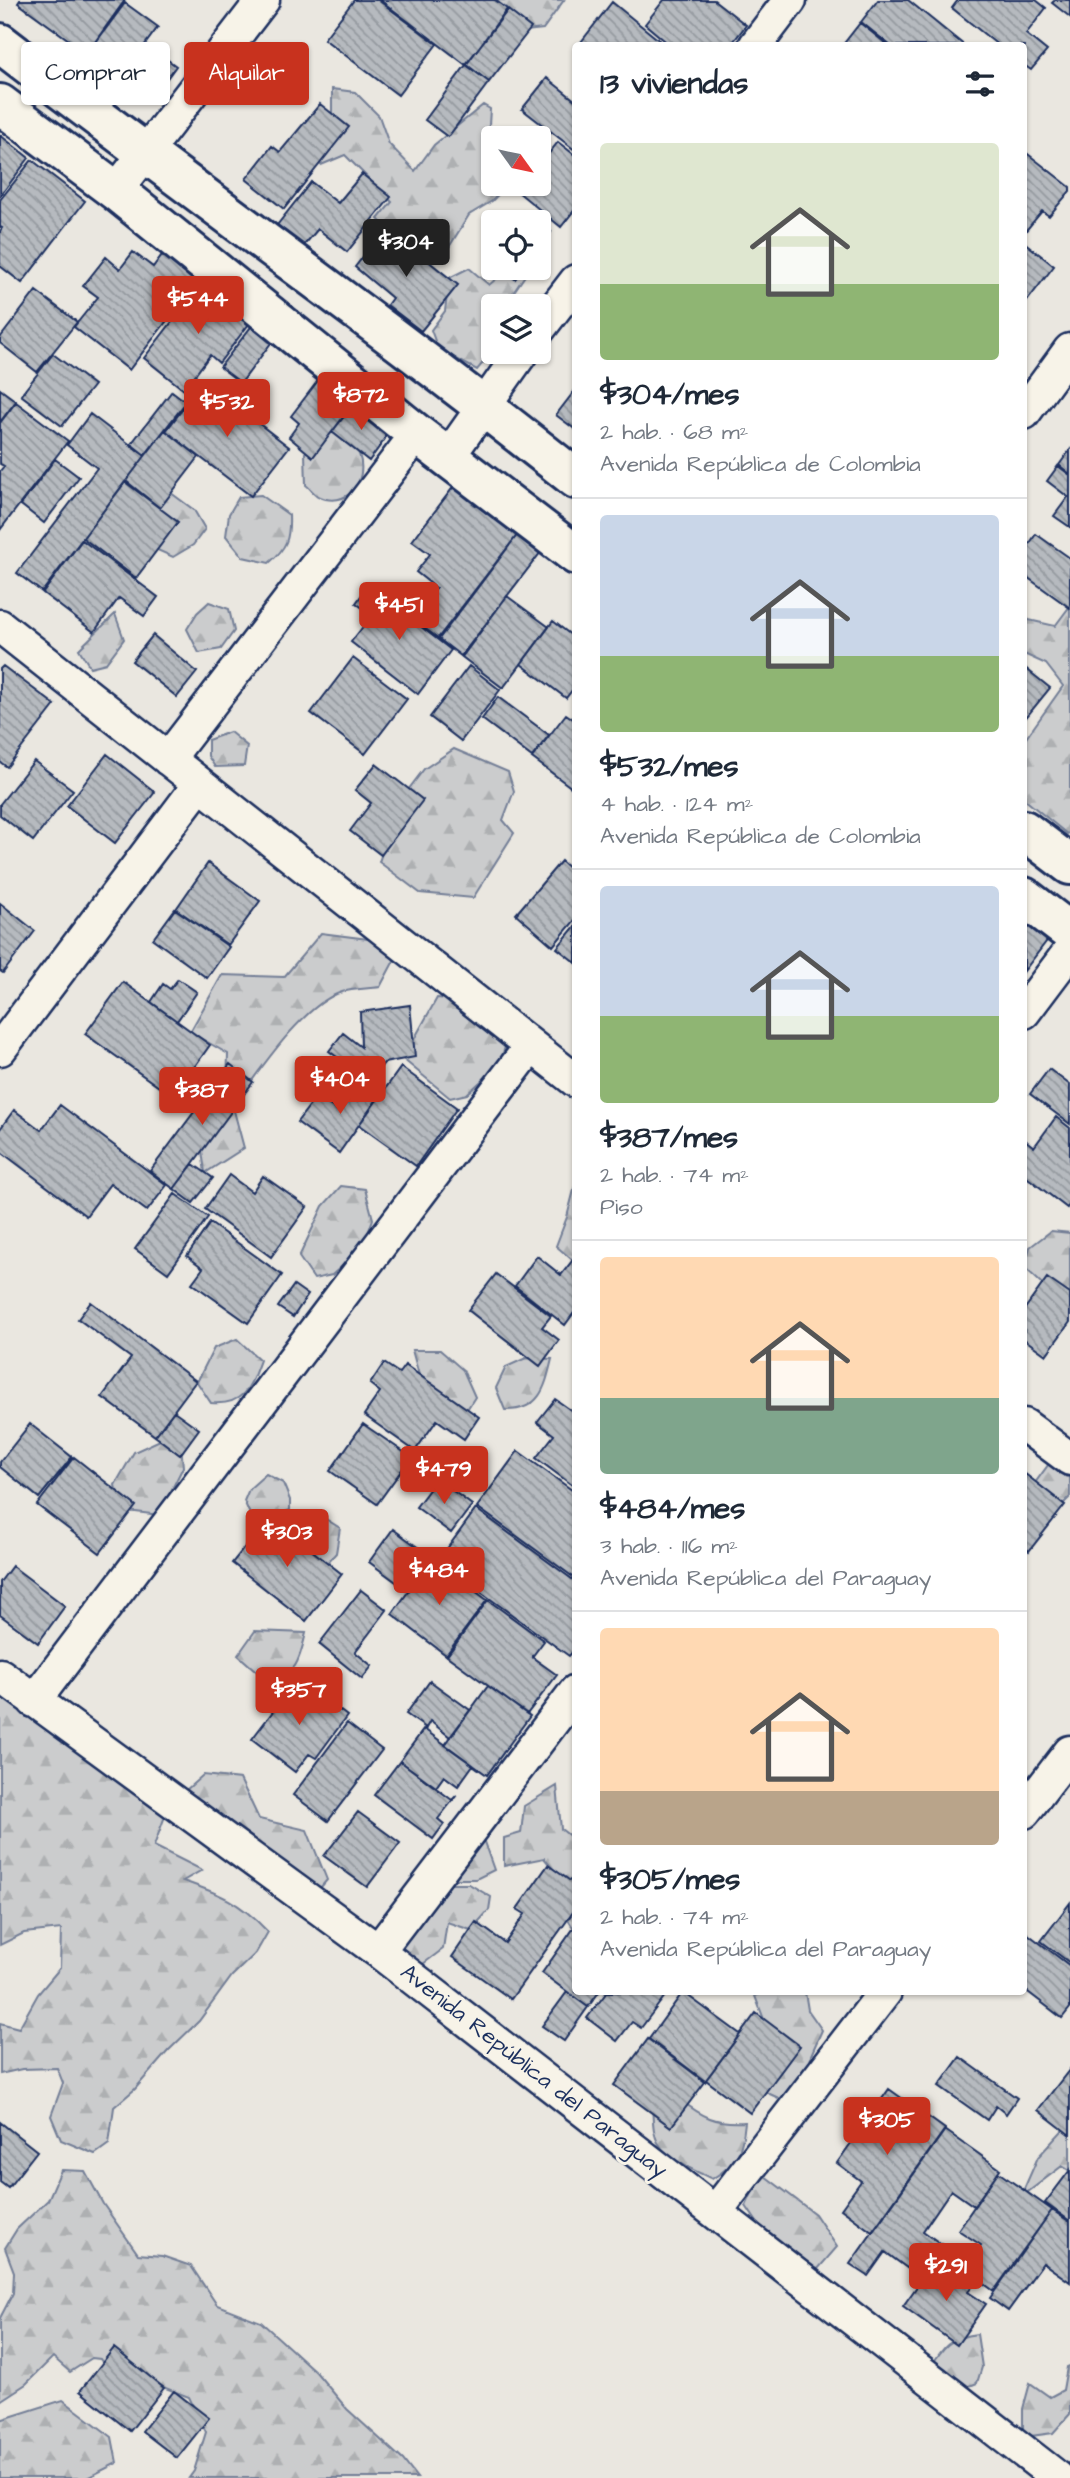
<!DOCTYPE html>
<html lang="es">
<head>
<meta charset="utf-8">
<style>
	:root { --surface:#fff; --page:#f2f2f3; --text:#1f2937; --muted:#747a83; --line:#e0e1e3; --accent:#c8321e }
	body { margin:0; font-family:"Architects Daughter",sans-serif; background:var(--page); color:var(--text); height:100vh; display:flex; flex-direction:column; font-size:26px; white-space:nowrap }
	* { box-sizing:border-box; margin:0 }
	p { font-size:23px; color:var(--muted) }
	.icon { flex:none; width:38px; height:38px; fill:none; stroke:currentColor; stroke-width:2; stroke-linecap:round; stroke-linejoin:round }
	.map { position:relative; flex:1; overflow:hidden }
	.panel { position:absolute; left:572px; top:42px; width:455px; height:1953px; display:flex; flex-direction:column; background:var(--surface); border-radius:7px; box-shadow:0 2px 5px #0004 }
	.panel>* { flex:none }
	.hud { position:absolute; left:21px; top:42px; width:446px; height:63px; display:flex; gap:14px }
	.needle { width:46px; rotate:123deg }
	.controls { position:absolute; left:481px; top:126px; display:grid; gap:14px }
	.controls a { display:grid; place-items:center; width:70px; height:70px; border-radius:7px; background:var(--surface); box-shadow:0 2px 5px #0004; font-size:35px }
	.price { position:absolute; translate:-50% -60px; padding:0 16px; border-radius:7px; background:var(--accent); color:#fff; font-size:23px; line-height:46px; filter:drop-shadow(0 2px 4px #0008) }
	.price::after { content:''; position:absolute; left:50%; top:42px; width:21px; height:16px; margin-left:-10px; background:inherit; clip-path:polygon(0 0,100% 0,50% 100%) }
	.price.current { background:#222; color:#fff }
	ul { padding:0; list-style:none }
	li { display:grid; align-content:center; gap:14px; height:371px; padding:0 28px }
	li+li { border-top:2px solid var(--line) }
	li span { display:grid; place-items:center; height:217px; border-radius:7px; color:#555 }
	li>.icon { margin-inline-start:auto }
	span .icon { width:126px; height:126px; fill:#fffc; stroke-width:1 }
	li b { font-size:30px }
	h2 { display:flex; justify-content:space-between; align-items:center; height:84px; padding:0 28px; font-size:30px }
	.tag { padding:0 24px; border-radius:7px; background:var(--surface); box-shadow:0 2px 5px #0004; font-size:24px; line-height:63px }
	.tag.current { background:var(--accent); color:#fff }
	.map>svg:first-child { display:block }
	.forest { fill:url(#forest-firs); stroke:#737e96; stroke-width:2 }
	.building { fill:url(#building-back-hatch); stroke:#1b2f5e; stroke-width:2 }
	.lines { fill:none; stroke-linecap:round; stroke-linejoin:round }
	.street-casing { stroke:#1b2f5e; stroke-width:37 }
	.secondary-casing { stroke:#1b2f5e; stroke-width:44 }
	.street { stroke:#f7f3e8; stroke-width:32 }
	.secondary { stroke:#f7f3e8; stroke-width:38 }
	.labels { text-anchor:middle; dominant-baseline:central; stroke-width:6; stroke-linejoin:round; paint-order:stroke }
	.street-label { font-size:23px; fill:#1b2f5e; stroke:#f7f3e8 }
</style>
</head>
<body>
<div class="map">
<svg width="1070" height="2478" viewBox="0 0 1070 2478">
	<defs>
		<pattern id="forest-firs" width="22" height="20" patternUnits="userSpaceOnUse" patternTransform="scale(1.75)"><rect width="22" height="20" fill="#cbcccd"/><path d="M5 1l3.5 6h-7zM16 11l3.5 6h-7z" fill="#aeb0b2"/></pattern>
		<pattern id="building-back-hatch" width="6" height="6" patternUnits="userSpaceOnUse" patternTransform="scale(1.75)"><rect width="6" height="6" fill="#b6babf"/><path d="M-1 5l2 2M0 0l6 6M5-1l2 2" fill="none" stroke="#93989e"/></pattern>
	</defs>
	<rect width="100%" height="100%" fill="#eae7e0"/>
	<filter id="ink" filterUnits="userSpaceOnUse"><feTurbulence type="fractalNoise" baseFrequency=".0143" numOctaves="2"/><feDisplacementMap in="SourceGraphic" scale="14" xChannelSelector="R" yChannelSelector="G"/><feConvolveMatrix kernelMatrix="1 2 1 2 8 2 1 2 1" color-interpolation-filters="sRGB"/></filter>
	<g filter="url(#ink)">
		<path class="forest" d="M494 0H564L543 29 508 33Z
			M332 89 355 92 379 116 389 144 415 171 434 145 483 105 490 109 488 141 493 144 494 184H508L492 201 469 215 441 260 415 259 378 219 392 202 345 155 321 165 313 159 332 120Z
			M469 268 489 285 509 268H527L528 271 511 296 516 306H494L493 351 477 370 438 349 431 330 445 311 449 278Z
			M338 430C344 437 356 446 359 454 369 482 346 510 318 496 314 494 310 488 306 485L305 453 322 437Z
			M167 490 194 510 205 529 193 545 173 557 155 549 135 516 153 496Z
			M261 495 289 515C290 538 287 548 269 563L243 557 226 536 229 514 239 497Z
			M209 602 229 609 234 631 221 649 199 653 187 629 197 613Z
			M1070 606V833L1067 834 1024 799V741L1063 686 1046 664 1024 654V616L1029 620 1055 626Z
			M115 614 124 639 106 663 90 667 79 649Z
			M230 732 247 746 244 766 215 767 208 756V740Z
			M454 749 508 772 514 791 503 820 514 833 473 898 420 893 379 862 399 802 424 769Z
			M321 933 376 940 396 957 380 987C368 989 353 988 342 992 303 1004 257 1074 233 1107L244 1148 205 1173 199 1128 227 1084 228 1054 190 1032 222 975 284 977Z
			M437 998 471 1001 508 1038 499 1065 467 1094 450 1098 403 1059Z
			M576 1182V1263L556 1246 567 1217Z
			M341 1186 365 1189 373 1219 363 1247 332 1275 314 1279 299 1257 323 1206Z
			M1051 1231 1070 1233V1296H1055L1024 1267 1030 1247Z
			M237 1339 260 1360C250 1387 244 1406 211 1403L197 1382 214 1348Z
			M412 1350H440L463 1370 475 1397 466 1411 424 1393Z
			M526 1358 552 1359C545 1388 540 1411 505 1410L496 1388 506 1367Z
			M160 1440 181 1443 183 1467 159 1515 120 1510 115 1485 134 1452Z
			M1054 1457 1070 1469V1497L1058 1509 1035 1483Z
			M266 1474 283 1483 290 1500V1510L268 1519H252L244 1501 249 1489Z
			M321 1516 340 1528 336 1553 327 1563 280 1537 296 1518Z
			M255 1631 306 1633C299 1661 298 1671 271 1684L238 1655Z
			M0 1690 118 1773 165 1816 154 1846 202 1870 183 1881C221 1894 240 1902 268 1932L256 1953 232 1976 199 2021 168 2051 135 2089 114 2107 109 2144 95 2154 61 2140 51 2116 63 2083 57 2068 22 2069 0 2074V2023L19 2028 38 1994 60 1968 61 1929 24 1933 0 1945Z
			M203 1775 240 1779 259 1819 307 1830 327 1880 314 1895 185 1791Z
			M557 1786 561 1829 576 1841V1928L572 1926 559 1905 554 1870 544 1858 504 1866V1838L521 1833 524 1806Z
			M483 1839 494 1870 476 1879H446Z
			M432 1884H469L491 1897 489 1910 471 1930 447 1922 443 1949 419 1967 395 1944Z
			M765 1992H805L808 2010 822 2030 811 2055 809 2077 783 2100 761 2090 765 2022 755 1996Z
			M679 2099C703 2117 715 2124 745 2122 742 2152 738 2163 712 2179 696 2171 668 2160 659 2144 652 2134 653 2116 652 2104Z
			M1070 2122V2171L1062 2166 1020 2198 1038 2157Z
			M61 2170 85 2171 103 2204 138 2254 162 2256 191 2266 217 2305 261 2322 316 2372 347 2409 403 2460 417 2478H189L194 2471 206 2432 189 2397 150 2382 111 2374 100 2359 92 2358 70 2372 53 2357 26 2384 0 2401V2318L13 2293 14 2272 5 2248 17 2229 48 2200Z
			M761 2173 815 2214 837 2247 818 2269 786 2265 746 2206Z
			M977 2334 982 2367 977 2383C958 2392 941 2385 926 2374 942 2349 946 2338 977 2334Z
			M1070 2366V2414L1053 2433 1023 2437V2409L1030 2383 1050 2397 1063 2390 1067 2367Z
			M63 2400 112 2437 117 2463 87 2478H0V2420Z"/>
		<path class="building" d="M20 0H125L87 53 18 3Z
			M354 0H378L437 44 398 95 324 39Z
			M380 0H495L507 9 466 65Z
			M664 0H714L746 25 730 46H671L645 24Z
			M878 0H908L965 46H891L861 22Z
			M958 0H1036L1046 8 1026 34 1047 51 1031 70 1024 65V46H999L952 8Z
			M1055 0H1070V17L1052 3Z
			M612 2 666 46H578Z
			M125 3 158 27 121 77 88 53Z
			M508 10 531 28 489 82 466 64Z
			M860 23 889 46H842Z
			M149 46 176 66 151 100 123 80Z
			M466 65 489 82 448 137 425 120Z
			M547 78 576 101V151L522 109Z
			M320 104 349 127 284 209 246 179 272 146 280 152Z
			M0 135 29 158 0 196Z
			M558 142 576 156V208L561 227 518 192 525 184H539V166Z
			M1024 151 1070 187V191L1049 216 1042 211 1024 233Z
			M32 160 85 201 22 283 0 266V231L2 228 0 227V200Z
			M362 174 391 197 347 252 318 229 300 250 274 229 311 182 338 203Z
			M523 211 538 222H514Z
			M539 223 551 232 539 248Z
			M386 227 458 285 421 331 387 305 392 298 355 267Z
			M1024 242 1054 266 1024 305Z
			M133 252 153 267 164 252 199 279 129 370 74 327 98 297 83 286 106 257 120 269Z
			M501 268H524L515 279Z
			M203 282 252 320 219 363 210 355 184 390 144 358Z
			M36 291 77 322 37 372 0 343V338Z
			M254 323 274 339 241 383 220 367Z
			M53 354 94 385 62 426 21 395Z
			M320 378 353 404 313 457 289 437 299 423 291 416Z
			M204 381 289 447 251 496 166 431Z
			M0 389 16 401 0 422Z
			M576 389V430L556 415Z
			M172 391 186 402 145 455 131 444Z
			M16 402 68 441 0 530V471L4 466 0 464V423Z
			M354 404 385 428V439L369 461 332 432Z
			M90 414 145 456 42 592 17 573 97 468 67 445Z
			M165 430 199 457 160 508 126 481Z
			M1070 450V474L1059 465Z
			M55 459 79 477 44 523 21 505Z
			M1058 466 1070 475V527L1054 516 1068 497 1047 481Z
			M458 481 521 530 438 638 412 619 436 588 416 572 430 554 412 541Z
			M125 482 178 522 136 578 83 538Z
			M521 530 544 548 461 656 439 639Z
			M1036 534 1070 558V608L1024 575V552Z
			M82 540 158 597 144 616 119 598 94 632 43 593Z
			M368 586 451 650 418 694 351 642 372 615 356 603Z
			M507 596 549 627 503 688 462 657Z
			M553 621 576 639V685L566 698 521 664Z
			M153 635 197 672 177 697 132 661Z
			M353 658 407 699 365 754 311 713Z
			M3 666 55 705 7 767 0 762V669Z
			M469 666 500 690 461 741 430 717Z
			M1024 667 1050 688 1024 720Z
			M498 697 549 735 532 757 482 719Z
			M566 714 576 721V791L532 758Z
			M107 754 155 792 115 843 67 806Z
			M34 761 73 790 33 841 0 815V804Z
			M376 764 423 800 381 855 350 831 371 803 355 790Z
			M561 861 570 869 576 861V919L553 946 516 914Z
			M208 863 260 901 228 945 176 909Z
			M0 903 35 931 3 973 0 971Z
			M175 909 229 947 207 978 153 939Z
			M1024 913 1052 934 1024 971Z
			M576 925V963L557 948Z
			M178 979 197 992 177 1021 151 1002 163 984 170 989Z
			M123 982 210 1045 173 1097 85 1034Z
			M410 1005 415 1057 384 1063 369 1081 329 1051 343 1033 361 1047 360 1012Z
			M230 1064 253 1082 174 1189 150 1171Z
			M401 1067 457 1108 416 1166 359 1125Z
			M1049 1069 1070 1085V1124L1030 1094Z
			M363 1079 382 1092 339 1153 297 1122 317 1096 339 1112Z
			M60 1105 167 1185 147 1211 110 1184 86 1216 0 1151V1129L14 1110 41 1130Z
			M1056 1117 1070 1128V1204L1067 1208 1024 1175V1139L1034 1147Z
			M193 1164 213 1178 193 1203 174 1189Z
			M229 1175 252 1192 263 1176 307 1207 271 1257 205 1209Z
			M175 1194 208 1217 168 1273 135 1249Z
			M210 1223 282 1275 248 1323 192 1283 203 1268 187 1256Z
			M537 1256 561 1275 576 1256V1310L565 1325 515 1286Z
			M496 1274 551 1316 542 1327 559 1340 540 1366 468 1310Z
			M1047 1278 1070 1294V1322L1046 1355 1024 1339V1310Z
			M294 1285 308 1295 293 1317 278 1307Z
			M91 1302 196 1381 155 1436 102 1397 131 1358 78 1319Z
			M384 1363 399 1373 405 1365 479 1417 464 1439 437 1420 415 1451 364 1415 380 1392 370 1384Z
			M555 1399 572 1411 576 1406V1488L536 1458 554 1435 537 1422Z
			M174 1411 199 1429 180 1455 155 1436Z
			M30 1424 72 1457 39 1498 0 1467V1462Z
			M363 1424 411 1457 377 1504 330 1471Z
			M518 1451 576 1493V1579L477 1507Z
			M74 1457 136 1506 100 1553 37 1505Z
			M1024 1473 1065 1505 1029 1551 1024 1547Z
			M437 1479 472 1505 451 1533 416 1507Z
			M476 1509 576 1582V1648L569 1656 438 1561Z
			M269 1517 342 1574 306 1621 232 1563Z
			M393 1529 431 1557 407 1590 369 1562Z
			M432 1559 487 1600 446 1655 392 1614Z
			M12 1566 65 1606 38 1643 0 1615V1582Z
			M361 1590 387 1610 355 1652 372 1666 362 1679 319 1644Z
			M488 1600 544 1641 532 1657 557 1675 527 1714 447 1656Z
			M430 1681 470 1710 450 1737 430 1721 426 1728 406 1714Z
			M307 1685 347 1716 316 1758 309 1754 295 1772 252 1739 290 1689 299 1697Z
			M488 1686 530 1716 487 1775 445 1745Z
			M347 1723 382 1750 328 1821 293 1795Z
			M424 1729 473 1765 458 1786 444 1776 436 1787 400 1761Z
			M400 1761 452 1800 457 1795 438 1819 444 1824 433 1839 374 1795Z
			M358 1812 400 1843 367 1887 324 1856Z
			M548 1865 576 1885V1908L511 1999 452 1957 476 1922 505 1943 525 1914 517 1909Z
			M1070 1903V1963L1041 1941Z
			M576 1925V1992H599L588 2007 542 1973Z
			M1024 1931 1070 1966V2008L1062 2018 1024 1989Z
			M567 1992 588 2007 564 2041 542 2026Z
			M607 1992H668L641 2028 632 2022 617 2041 587 2018Z
			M683 1992 740 2034 705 2081 649 2039Z
			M756 2013 800 2046 750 2113 706 2080Z
			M648 2039 705 2082 671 2127 614 2085Z
			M960 2057 1017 2098 1006 2114 996 2106 987 2120 939 2086Z
			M1070 2069V2135L1038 2110Z
			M889 2089 945 2129 872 2232 841 2209 861 2181 837 2163Z
			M0 2122 37 2151 8 2188 0 2182Z
			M945 2130 1000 2169 974 2206 951 2190 923 2231 945 2247 922 2279 885 2252 868 2276 850 2264Z
			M1070 2170V2221L1045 2203Z
			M998 2172 1052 2210 994 2291 964 2269 981 2245 958 2230Z
			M1052 2210 1070 2222V2282L1043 2263 1008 2311 990 2298Z
			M933 2264 956 2280 962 2271 976 2282 968 2292 986 2304 957 2345 903 2306Z
			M114 2348 164 2388 130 2431 80 2391Z
			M174 2391 209 2418 177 2458 142 2431Z"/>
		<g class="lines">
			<defs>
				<path id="street" d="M755 46 790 0
					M116 191 263 0
					M539 329 576 281
					M1024 413 1070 350
					M448 457 522 352
					M0 626 576 1081
					M168 759 417 434
					M1024 1012 1070 951
					M0 1049 199 785
					M1024 1425 1070 1459
					M0 1675 378 1951 1058 2478
					M34 1701 531 1046
					M1024 1812 1070 1752
					M378 1951 576 1691
					M716 2211 885 1992"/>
				<path id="secondary" d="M0 43C191 190 388 329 576 479
					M0 104 116 191 417 434 576 555
					M1024 830 1070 865
					M1024 897 1070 932"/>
			</defs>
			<use href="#street" class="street-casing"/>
			<use href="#secondary" class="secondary-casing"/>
			<use href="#street" class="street"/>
			<use href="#secondary" class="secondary"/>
		</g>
	</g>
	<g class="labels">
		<g class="street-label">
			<text transform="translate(534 2071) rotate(38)">Avenida República del Paraguay</text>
		</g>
	</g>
</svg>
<div class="controls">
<a><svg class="needle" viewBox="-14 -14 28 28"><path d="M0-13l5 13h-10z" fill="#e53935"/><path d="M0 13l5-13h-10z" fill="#747a83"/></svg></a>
<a><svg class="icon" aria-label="locate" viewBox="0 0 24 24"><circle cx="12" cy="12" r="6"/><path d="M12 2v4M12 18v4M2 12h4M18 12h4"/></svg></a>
<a><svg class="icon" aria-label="layers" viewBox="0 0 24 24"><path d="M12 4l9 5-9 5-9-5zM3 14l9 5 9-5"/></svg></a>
</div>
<b class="price current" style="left:406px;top:279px">$304</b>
<b class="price" style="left:198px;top:336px">$544</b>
<b class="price" style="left:361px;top:432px">$872</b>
<b class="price" style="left:227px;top:439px">$532</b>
<b class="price" style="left:399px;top:642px">$451</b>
<b class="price" style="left:340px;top:1116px">$404</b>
<b class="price" style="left:202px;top:1127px">$387</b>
<b class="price" style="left:444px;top:1506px">$479</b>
<b class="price" style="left:287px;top:1569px">$303</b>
<b class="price" style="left:439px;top:1607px">$484</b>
<b class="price" style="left:299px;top:1727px">$357</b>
<b class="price" style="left:887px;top:2157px">$305</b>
<b class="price" style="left:946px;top:2303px">$291</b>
<div class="hud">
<a class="tag">Comprar</a>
<a class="tag current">Alquilar</a>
</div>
<section class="panel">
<h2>13 viviendas<svg class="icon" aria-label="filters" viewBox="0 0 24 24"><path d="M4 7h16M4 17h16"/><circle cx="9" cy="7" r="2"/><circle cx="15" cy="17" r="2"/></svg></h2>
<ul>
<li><span style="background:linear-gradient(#dfe7d0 65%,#8fb573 0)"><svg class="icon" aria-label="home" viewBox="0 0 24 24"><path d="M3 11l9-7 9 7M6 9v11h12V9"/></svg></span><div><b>$304/mes</b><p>2 hab. · 68 m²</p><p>Avenida República de Colombia</p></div></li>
<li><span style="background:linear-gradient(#c9d6e8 65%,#8fb573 0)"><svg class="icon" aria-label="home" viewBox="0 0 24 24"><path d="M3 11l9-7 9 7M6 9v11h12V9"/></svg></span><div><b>$532/mes</b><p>4 hab. · 124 m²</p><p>Avenida República de Colombia</p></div></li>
<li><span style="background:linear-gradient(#c9d6e8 60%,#8fb573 0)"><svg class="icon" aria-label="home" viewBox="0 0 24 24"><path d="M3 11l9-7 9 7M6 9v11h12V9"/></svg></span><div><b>$387/mes</b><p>2 hab. · 74 m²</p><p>Piso</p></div></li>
<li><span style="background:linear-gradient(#ffd9b3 65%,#7fa58c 0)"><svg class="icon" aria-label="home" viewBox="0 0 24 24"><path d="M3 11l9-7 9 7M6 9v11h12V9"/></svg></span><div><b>$484/mes</b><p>3 hab. · 116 m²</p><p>Avenida República del Paraguay</p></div></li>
<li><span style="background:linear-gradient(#ffd9b3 75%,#b9a48a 0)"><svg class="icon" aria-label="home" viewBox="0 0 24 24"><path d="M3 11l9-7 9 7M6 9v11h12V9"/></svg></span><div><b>$305/mes</b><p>2 hab. · 74 m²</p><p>Avenida República del Paraguay</p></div></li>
</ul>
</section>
</div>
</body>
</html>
